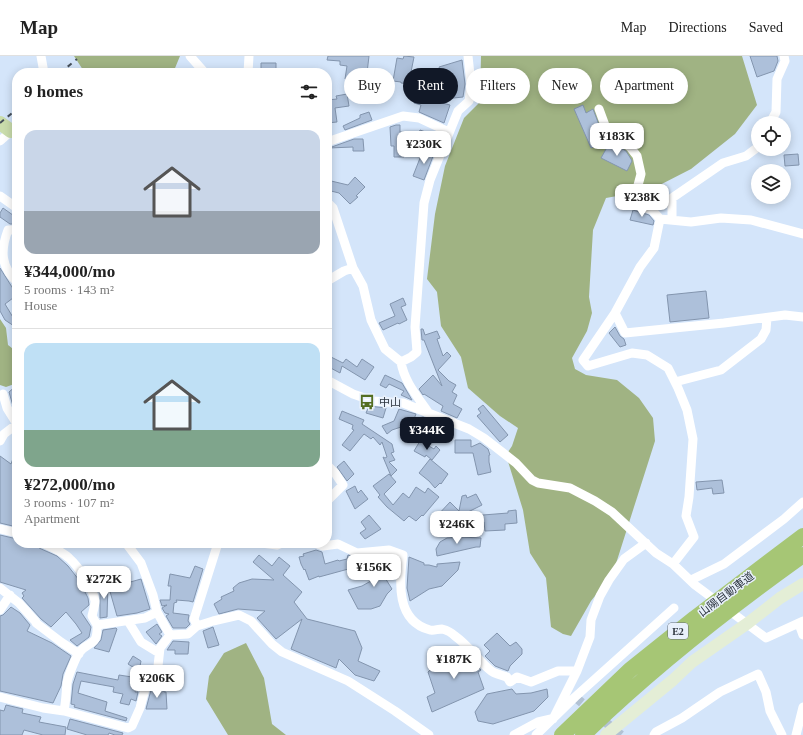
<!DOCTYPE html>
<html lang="en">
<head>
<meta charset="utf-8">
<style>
	:root { --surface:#fff; --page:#f6f6f6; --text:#222; --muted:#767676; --line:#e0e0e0; --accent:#111827 }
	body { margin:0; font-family:"Times New Roman","Noto Sans JP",serif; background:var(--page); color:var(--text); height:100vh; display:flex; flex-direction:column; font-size:15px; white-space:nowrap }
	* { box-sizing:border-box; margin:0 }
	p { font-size:13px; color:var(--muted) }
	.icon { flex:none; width:22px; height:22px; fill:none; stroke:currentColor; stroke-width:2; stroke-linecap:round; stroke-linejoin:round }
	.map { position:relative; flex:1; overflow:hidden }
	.details { position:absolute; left:12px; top:12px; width:320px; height:480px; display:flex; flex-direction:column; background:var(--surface); border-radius:16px; box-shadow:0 2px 10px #0003 }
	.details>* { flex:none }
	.banner { position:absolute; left:344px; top:12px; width:380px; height:36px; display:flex; gap:8px }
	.fabs { position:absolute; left:751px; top:60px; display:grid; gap:8px }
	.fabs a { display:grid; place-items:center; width:40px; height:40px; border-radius:50%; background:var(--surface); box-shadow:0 2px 10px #0003; font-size:20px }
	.price { position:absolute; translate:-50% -34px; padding:0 9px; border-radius:8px; background:#fff; color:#222; font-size:13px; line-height:26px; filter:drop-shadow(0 1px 2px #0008) }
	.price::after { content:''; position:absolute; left:50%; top:24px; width:12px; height:9px; margin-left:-6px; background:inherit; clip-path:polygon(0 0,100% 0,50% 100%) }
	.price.active { background:var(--accent); color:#fff }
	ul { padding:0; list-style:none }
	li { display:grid; align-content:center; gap:8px; height:212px; padding:0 12px }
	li+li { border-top:1px solid var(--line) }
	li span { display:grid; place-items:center; height:124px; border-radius:12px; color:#555 }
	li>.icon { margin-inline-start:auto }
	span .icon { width:72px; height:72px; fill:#fffc; stroke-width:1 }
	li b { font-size:17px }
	h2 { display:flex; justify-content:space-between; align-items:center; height:48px; padding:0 12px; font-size:17px }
	.pill { padding:0 14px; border-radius:18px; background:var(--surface); box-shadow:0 2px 10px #0003; font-size:14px; line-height:36px }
	.pill.active { background:var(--accent); color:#fff }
	header { display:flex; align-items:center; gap:24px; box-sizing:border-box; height:56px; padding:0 20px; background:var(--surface); border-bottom:1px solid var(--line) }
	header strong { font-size:19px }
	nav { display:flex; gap:22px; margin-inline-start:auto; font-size:14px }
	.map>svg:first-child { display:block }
	.forest { fill:#a0b383 }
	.building { fill:#adc0da; stroke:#8395ae }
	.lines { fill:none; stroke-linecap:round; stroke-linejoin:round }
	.street-tunnel { stroke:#b2c2d4; stroke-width:9; stroke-dasharray:9 4.5; stroke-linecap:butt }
	.street { stroke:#fff; stroke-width:9 }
	.secondary { stroke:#e4eed6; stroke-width:12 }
	.primary { stroke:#caddac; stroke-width:14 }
	.highway { stroke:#a6c675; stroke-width:16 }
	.rail { stroke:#454f5a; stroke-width:2; stroke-dasharray:5 5; stroke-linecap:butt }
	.labels { text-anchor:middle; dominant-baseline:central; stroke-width:3; stroke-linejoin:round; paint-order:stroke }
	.shield { fill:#e9f1fc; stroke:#656d77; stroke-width:1 }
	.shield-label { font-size:10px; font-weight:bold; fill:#2c343e }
	.poi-label { font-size:11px; fill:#2c343e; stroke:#e9f1fc; text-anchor:start }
	.street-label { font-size:11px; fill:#2c343e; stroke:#e9f1fc }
</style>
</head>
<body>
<header>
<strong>Map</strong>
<nav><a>Map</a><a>Directions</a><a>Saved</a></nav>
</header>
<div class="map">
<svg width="803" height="679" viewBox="0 0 803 679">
	<rect width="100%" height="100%" fill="#d4e5fa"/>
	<path class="forest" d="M74 0H180L173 17H85Z
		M481 0H742L757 49 735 78 691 113 650 134 606 142 593 174 589 241 592 257 587 275 572 302 575 313 586 319 617 324 639 342 653 362 655 385 613 517 591 545 571 580 563 578 551 571 546 522 530 497 523 454 506 399 512 390 518 372 500 360 468 332 461 301 441 270 437 236 427 223 435 158 445 110 464 62 480 46Z
		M0 263 6 272 8 289 17 296V327L6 331 0 329Z
		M246 587 264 622 272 668 286 679H228L206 643 209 620 224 597Z"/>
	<path class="building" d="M328 0H369L367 17 355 16 354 24 345 23 347 10 340 9V5L327 4Z
		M404 0 414 1 411 16H415V19L443 23 439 11 462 4 465 28 463 41 444 43 443 32 401 27V26L393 25 397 2 403 3Z
		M750 0H777L778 5 774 15 757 21Z
		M261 7H276V17H261Z
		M347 38 349 50 335 52 337 66 327 67V44L337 43 336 40Z
		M416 40 450 49 444 67 419 56 421 49 414 47Z
		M583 49 586 57 593 53 601 74 610 84 591 92 574 53Z
		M369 56 372 64 345 74 343 70 360 62V59Z
		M396 69H400V76H407V91H404V101H394V90H391L390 71Z
		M420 74 431 78 428 86 417 81Z
		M354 83H363L364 95H353V91L329 92Z
		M610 86 626 95 631 103 632 105 627 115 601 102Z
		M429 92 435 95 424 124 413 120 422 97 426 99Z
		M798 98 799 109 785 110 784 99Z
		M355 121 365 131 356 140 358 141 350 148 339 137 327 134V124L348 129Z
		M3 152 17 162 14 168H10L0 161V157Z
		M633 154 649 159 654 165 653 169 630 164Z
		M0 212 17 239 5 248 17 268V272L5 264 0 255Z
		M706 235 709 262 670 266 667 239Z
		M403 242 406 249 401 251 407 264 399 268 398 267 383 274 379 267 395 260 390 248Z
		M615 271 620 280 624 283 626 289 620 291 609 277Z
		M421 273H423L425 279 437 275 440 282 437 283 443 300 447 296 451 300 438 314 449 325 456 329 452 336 457 339 453 348 462 353 457 362 441 355 443 350 424 338 423 339 419 333 433 319 442 330 424 284H422Z
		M327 299 343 307 346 303 357 311 362 303 374 311 365 324 342 310 340 317 327 310Z
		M385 319 402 327 412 344 401 339 404 335 389 328 386 332 380 329Z
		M17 329V357L13 350 9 336Z
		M483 349 508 379 500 386 477 360 481 357 478 353Z
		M369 350 386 352 383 362 366 357Z
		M399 353 416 358 414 363 423 361 431 364 432 369 419 373 420 377 409 379 407 369 392 374 387 378 382 370 394 365Z
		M342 355 364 364 362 368 392 388 394 396 391 397 395 404 389 406 397 414 391 420 383 401 385 402 387 401 382 386 380 389 373 381 371 383 364 378 350 395 342 389 354 374 352 373 353 369 339 363Z
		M455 384H471V391L480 387 488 393 490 399H489V406L491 416 478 419 473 397H455Z
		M420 385 434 393 436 390 440 394 432 404 426 399 425 401 414 395Z
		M16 394 17 395V471L0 467V400L11 408Z
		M430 403 448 418 441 428 440 427 435 432 429 425 419 417Z
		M344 405 354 418 347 425 337 411Z
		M389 418 396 426 384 438 393 449 403 437 409 442 416 431 425 437 428 432 439 441 423 460 422 459 416 465 409 460 404 465 387 451 378 441 380 439 373 430Z
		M722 424 724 437 713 438 712 432 697 434 696 426Z
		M355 430 358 437 361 434 368 443 355 453 346 435Z
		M476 438 482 449 458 461 508 457V455L516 454 517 467 505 468V474L485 475 484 466 473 469 471 460 461 471 451 473 436 461 450 446 459 455 462 440 466 439 467 442Z
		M369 459 381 473 365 483 360 477 366 473 361 466Z
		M0 479 17 483V487H36L39 492 57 500 68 510 79 524 88 542 89 549 81 556 91 571 89 581 77 590 70 584 82 577 76 568 66 556 51 571 41 563 22 542 24 540 22 537 26 534 0 526Z
		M461 481 481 482 480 491H476L437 500 436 493 440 486 447 482Z
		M316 494 322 496 325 508 338 504 339 505 347 503 348 499 364 504 360 515 352 512 319 521V520L309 524 305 513 304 514 301 508 299 501 304 500 303 498Z
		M259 499 272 510 279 501 290 510 283 519 302 536 294 546 307 563 355 575 362 592 358 605 380 615 374 625 355 619 339 603 336 612 291 593 302 563 276 583 257 562 265 555 238 553 219 558 214 548 222 543 221 541 234 535 233 532 239 527 252 523 274 524 253 506Z
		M389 500 396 503V508L382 517 392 533 387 538 380 550 371 553H358L348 534 362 530 378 521 375 515 378 513 375 508Z
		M409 501 424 507V509H429L437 511V508L460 506 458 514 442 530 429 533 410 545 407 532Z
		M195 510 203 513 193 546 189 545 176 544 177 546 174 547 173 557 189 559 188 565 190 568 186 572H173L166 560 169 558 165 557 162 552 167 549 162 550 160 544H170L171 530H168L170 518 190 522Z
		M141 523 150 553 137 557 117 560 109 532Z
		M100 527H108L107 561 100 562Z
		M11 551 20 557 30 569 27 575 52 587 71 600 63 618 61 630 53 647 0 635V560L3 559Z
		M157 568 162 576 159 578 162 580 156 588 146 576Z
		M213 571 219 589 208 592 203 575Z
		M116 572 117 573 109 596 94 592 101 584 103 574Z
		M497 577 510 590 516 586 522 593V598L510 610 508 615 495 610 485 600 490 595 484 589Z
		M173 585 189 586 188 598H175V594H167Z
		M462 594 481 614 478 616 484 633 432 656 427 641 435 637 428 616 443 602 454 598Z
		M133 600 141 605 139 615 128 608Z
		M77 616 118 624 119 619 132 621 130 626 137 627 135 636H138L136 645 131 643 129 649 120 647 123 638 113 636 114 631 81 625 78 637 107 646 105 655 127 662 126 665 74 651 75 649 71 648 73 628Z
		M152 630 164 633V636H166L167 653H146Z
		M512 633 516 638 531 637 547 633 548 641 534 655 493 668 478 665 475 656 487 638Z
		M6 649 23 653 22 657 41 661 39 666 66 671 65 679H43L24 674 22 679H0V654L4 655Z
		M70 663 123 677 122 679H115L109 677 108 679H87L67 673Z"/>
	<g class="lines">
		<path class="street-tunnel" d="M575 641 621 679"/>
		<path class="street" d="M41 0 44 17
			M190 0 205 17
			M248 17 249 0
			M599 53 606 72 615 80 630 91 637 100 641 118 633 148 652 154 660 163 691 166 721 162 751 164 803 178
			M770 67 776 56 777 23 785 5 784 0
			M0 85 17 70
			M327 86 403 60 419 62 449 76
			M0 140 17 152
			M327 146 333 152 353 212 363 230 371 264 385 293 401 306C404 325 417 340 428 356
			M660 163 654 192 640 211 615 257 583 304 588 310 632 297 647 299 668 312 678 332 687 354 693 383 689 441 686 460 694 481 673 508
			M672 164V142L723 107 746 100 758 91
			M17 174H8C0 195 1 211 17 226
			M327 225 344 215 353 212
			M615 257 625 277 724 267 785 259 803 261
			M401 306 411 301 417 296 415 271 424 147 430 124 458 55 469 45 471 28 468 0
			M327 324 353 338 373 345 403 347 469 373 484 382 516 407 532 424 538 427 570 432 595 445 612 456 656 497 673 508 695 529 766 582 803 565
			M675 326 721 314 761 283 766 274 767 262
			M3 338 7 352 17 368
			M0 385 4 378 17 368
			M327 409 335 417 343 429 327 445
			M0 473 17 477
			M42 487C51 491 62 495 69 502 79 511 93 532 95 545 95 549 93 556 92 560L97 569
			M126 487 141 507 153 539 157 556 170 579
			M261 487 277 489 282 487
			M315 487 323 490 338 488 357 497 389 494 403 499C399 526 396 565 430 574 433 575 438 573 442 573 446 574 452 577 455 580 469 590 478 604 490 614 494 618 502 619 507 621L510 626 517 621 531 626 558 615H577
			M691 524 724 508 784 463 803 446
			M0 532 19 547 36 566V567L61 586 79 598
			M0 554 10 539
			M128 565 141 586 159 597
			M799 568 803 579
			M197 570 194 563 218 487
			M0 641 43 652 64 655 128 672 132 670 140 652 148 622 158 610 160 592 170 579 188 578 197 570 213 565 239 559 251 565 272 588 282 596 348 625 395 655 429 679
			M64 655C66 645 66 636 67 627 68 620 75 604 78 598 88 583 98 593 97 569L145 562 157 556
			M553 663 577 615 590 581 591 564 600 540 609 524 624 503 646 487
			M514 679 538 666 551 663
			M536 679 575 641 674 552
			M654 679 656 676 682 662 720 636 758 618 766 636 770 655 782 679
			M796 679 803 651"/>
		<path class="secondary" d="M606 679 673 624 692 606 748 567 780 542 803 528"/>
		<path class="primary" d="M0 67 11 75"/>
		<path class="highway" d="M562 679 630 614 695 562 803 480
			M583 679C651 613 726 554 803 499"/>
		<path class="rail" d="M60 17 77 3
			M0 67 17 53"/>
	</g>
	<defs>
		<symbol id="bus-bare" viewBox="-9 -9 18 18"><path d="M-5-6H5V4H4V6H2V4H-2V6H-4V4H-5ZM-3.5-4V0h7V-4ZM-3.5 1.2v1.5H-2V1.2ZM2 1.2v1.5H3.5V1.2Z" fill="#546e21" stroke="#e9f1fc" stroke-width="2.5" paint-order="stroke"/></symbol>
	</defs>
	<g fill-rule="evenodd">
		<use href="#bus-bare" x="356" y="335" width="22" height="22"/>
	</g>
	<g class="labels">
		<rect class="shield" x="668" y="567" width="20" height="16" rx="3"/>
		<g class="shield-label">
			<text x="678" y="575">E2</text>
		</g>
		<g class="poi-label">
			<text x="379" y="346">中山</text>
		</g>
		<g class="street-label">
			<text transform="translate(726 538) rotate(-37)">山陽自動車道</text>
		</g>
	</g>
</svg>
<div class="fabs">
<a><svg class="icon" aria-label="locate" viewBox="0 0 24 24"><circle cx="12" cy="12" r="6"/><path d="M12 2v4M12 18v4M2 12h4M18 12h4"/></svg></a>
<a><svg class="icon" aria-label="layers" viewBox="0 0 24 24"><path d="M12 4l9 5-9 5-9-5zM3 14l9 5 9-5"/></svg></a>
</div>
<b class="price" style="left:617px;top:101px">¥183K</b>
<b class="price" style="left:424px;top:109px">¥230K</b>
<b class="price" style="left:642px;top:162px">¥238K</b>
<b class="price active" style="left:427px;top:395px">¥344K</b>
<b class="price" style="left:457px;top:489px">¥246K</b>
<b class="price" style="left:374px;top:532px">¥156K</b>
<b class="price" style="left:104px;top:544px">¥272K</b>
<b class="price" style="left:454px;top:624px">¥187K</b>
<b class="price" style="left:157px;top:643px">¥206K</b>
<div class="banner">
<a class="pill">Buy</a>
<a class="pill active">Rent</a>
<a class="pill">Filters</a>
<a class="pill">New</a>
<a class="pill">Apartment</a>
</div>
<section class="details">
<h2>9 homes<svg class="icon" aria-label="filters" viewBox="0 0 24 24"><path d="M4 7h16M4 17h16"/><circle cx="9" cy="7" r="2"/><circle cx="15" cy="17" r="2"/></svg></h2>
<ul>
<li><span style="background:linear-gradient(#c9d6e8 65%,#9aa5b1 0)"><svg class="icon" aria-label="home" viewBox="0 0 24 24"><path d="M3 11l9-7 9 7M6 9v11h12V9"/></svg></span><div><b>¥344,000/mo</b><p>5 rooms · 143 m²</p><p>House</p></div></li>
<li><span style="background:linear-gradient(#bfe0f5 70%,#7fa58c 0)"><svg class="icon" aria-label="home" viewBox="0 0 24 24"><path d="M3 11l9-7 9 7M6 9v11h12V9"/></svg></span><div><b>¥272,000/mo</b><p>3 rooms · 107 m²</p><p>Apartment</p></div></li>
</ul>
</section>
</div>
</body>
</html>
